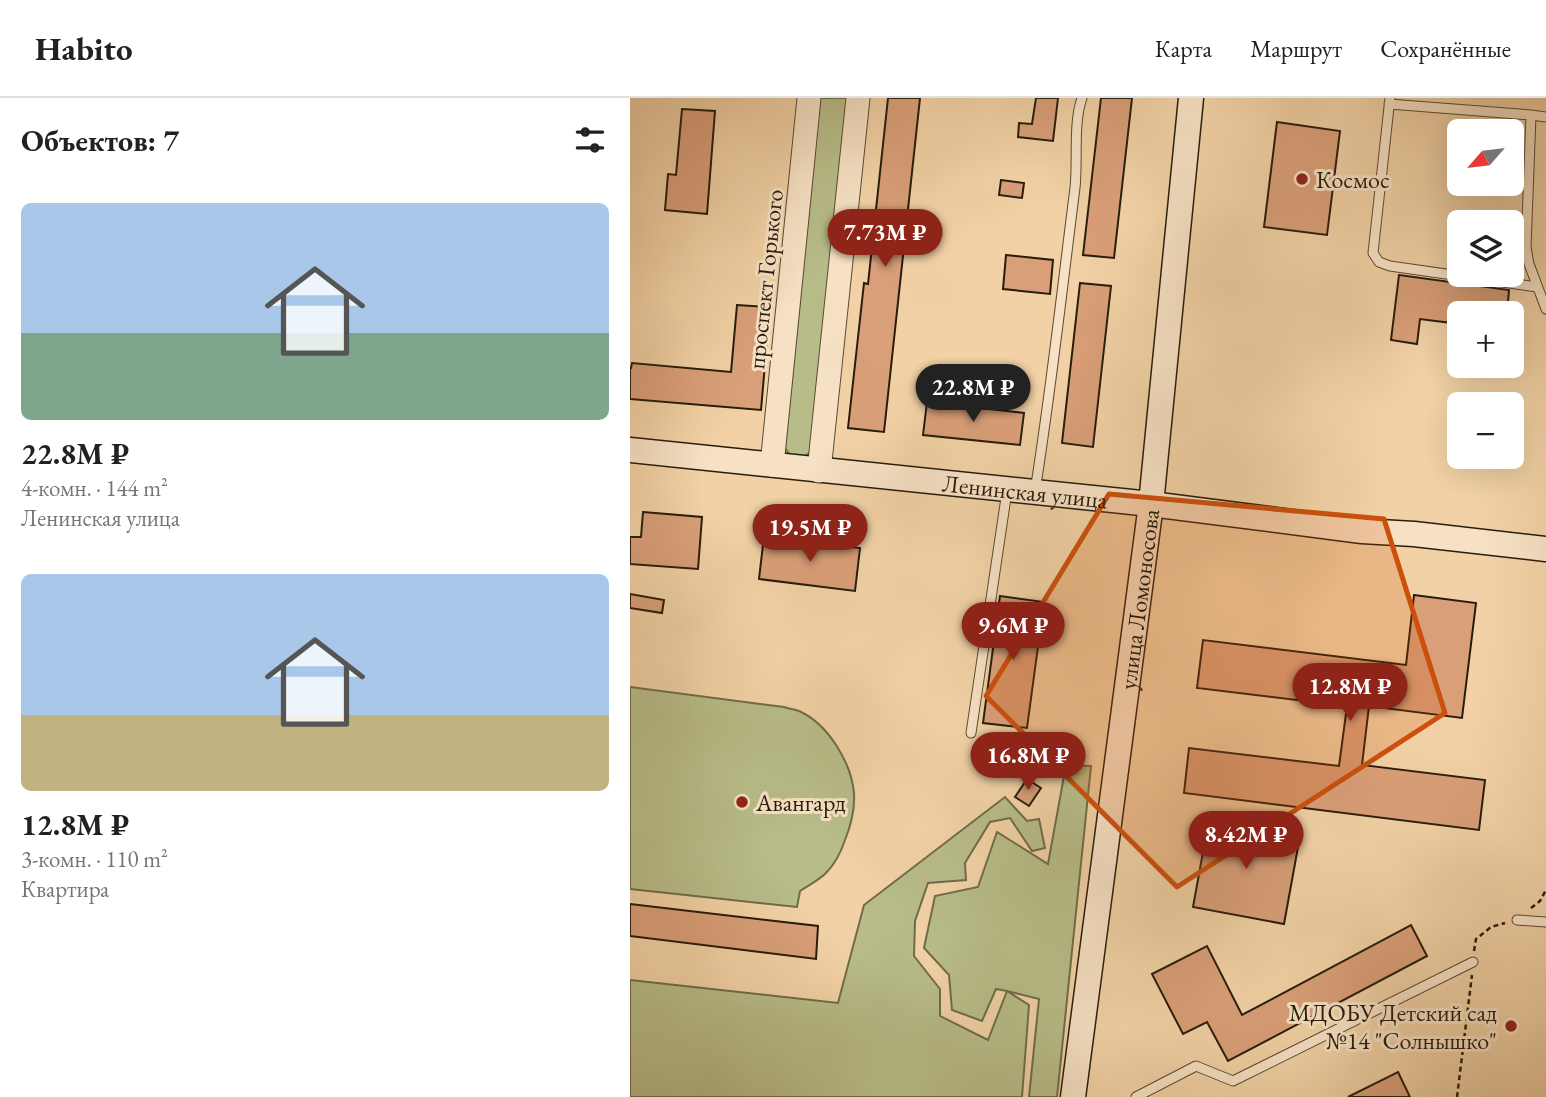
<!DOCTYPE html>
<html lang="ru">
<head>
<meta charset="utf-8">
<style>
	:root { --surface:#fff; --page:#f6f6f6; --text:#202124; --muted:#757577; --line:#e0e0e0; --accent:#8f2418 }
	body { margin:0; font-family:"EB Garamond",serif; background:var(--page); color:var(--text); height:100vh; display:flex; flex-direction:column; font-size:26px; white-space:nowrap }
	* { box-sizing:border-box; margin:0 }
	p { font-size:23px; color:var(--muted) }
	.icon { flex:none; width:38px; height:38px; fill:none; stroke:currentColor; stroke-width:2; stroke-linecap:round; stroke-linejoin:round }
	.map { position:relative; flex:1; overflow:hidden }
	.details { display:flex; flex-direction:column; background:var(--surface); width:630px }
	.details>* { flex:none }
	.needle { width:46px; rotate:242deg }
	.fabs { position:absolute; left:817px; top:21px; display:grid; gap:14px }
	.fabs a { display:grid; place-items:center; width:77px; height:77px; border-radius:10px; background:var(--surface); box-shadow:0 7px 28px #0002; font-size:35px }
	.price { position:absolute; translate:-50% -60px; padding:0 16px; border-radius:24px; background:var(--accent); color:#fff; font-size:23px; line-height:46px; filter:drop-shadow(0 2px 4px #0008) }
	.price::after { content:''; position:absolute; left:50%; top:42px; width:21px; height:16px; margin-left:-10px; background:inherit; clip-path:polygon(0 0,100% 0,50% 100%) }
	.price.current { background:#222; color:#fff }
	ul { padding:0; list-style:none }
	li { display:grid; align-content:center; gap:14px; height:371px; padding:0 21px }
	li span { display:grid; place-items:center; height:217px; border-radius:10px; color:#555 }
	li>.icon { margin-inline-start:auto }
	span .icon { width:126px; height:126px; fill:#fffc; stroke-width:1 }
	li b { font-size:30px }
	h2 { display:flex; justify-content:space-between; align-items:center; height:84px; padding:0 21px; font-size:30px }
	header { display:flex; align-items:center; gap:42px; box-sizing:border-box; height:98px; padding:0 35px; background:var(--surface); border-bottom:2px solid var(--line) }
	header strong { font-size:33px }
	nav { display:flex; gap:38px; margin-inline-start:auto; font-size:24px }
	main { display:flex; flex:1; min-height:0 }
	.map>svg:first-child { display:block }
	.green { fill:#b7bc88; stroke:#6f6c4a; stroke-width:2 }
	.building { fill:#d99f78; stroke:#271c0d; stroke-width:2 }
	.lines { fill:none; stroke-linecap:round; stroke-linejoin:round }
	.service-casing { stroke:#5a4933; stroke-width:11 }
	.tertiary-casing { stroke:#5a4933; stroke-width:25 }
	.secondary-casing { stroke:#271c0d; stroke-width:27 }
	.path { stroke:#271c0d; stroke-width:2.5; stroke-dasharray:5 3.5; stroke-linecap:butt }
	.service { stroke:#f6e1c4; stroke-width:9 }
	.tertiary { stroke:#f6e1c4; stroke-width:23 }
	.secondary { stroke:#f6e1c4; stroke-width:24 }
	.marked { fill:#cb500c; fill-opacity:0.2; stroke:#cb500c; stroke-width:5; stroke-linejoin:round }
	.poi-dot { fill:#8f2418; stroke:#f6e1c4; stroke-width:2.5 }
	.labels { text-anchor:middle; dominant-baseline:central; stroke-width:6; stroke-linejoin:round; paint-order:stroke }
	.poi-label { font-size:24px; fill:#271c0d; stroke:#f6e1c4; text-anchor:start }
	.street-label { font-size:24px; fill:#271c0d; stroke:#f6e1c4 }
</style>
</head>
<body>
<header>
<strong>Habito</strong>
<nav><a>Карта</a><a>Маршрут</a><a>Сохранённые</a></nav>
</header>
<main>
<section class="details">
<h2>Объектов: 7<svg class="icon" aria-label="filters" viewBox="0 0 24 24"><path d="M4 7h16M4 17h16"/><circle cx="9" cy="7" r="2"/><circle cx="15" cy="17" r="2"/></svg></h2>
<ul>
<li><span style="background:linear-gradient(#a9c7e8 60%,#7fa58c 0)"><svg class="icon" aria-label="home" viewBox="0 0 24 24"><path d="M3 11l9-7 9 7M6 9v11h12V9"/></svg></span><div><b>22.8M ₽</b><p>4-комн. · 144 m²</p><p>Ленинская улица</p></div></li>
<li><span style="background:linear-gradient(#a9c7e8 65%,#c2b280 0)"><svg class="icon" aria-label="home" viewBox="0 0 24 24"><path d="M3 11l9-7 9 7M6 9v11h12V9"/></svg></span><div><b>12.8M ₽</b><p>3-комн. · 110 m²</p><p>Квартира</p></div></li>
</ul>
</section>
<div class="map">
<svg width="916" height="999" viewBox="0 0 916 999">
	<rect width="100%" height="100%" fill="#f1d1a5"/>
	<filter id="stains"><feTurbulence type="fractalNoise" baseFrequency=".00286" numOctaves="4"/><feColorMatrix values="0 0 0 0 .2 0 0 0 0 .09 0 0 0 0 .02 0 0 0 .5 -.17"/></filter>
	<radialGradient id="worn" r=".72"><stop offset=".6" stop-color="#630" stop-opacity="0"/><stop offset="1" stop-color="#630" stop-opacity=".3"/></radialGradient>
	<path class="green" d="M190 0H220L182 353 171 361 162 360 155 350Z
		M0 589 154 609C159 611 164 611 169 613 198 626 221 664 224 695 225 711 221 727 215 742 211 754 205 766 196 775 189 782 179 787 170 793L167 809 0 791Z
		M436 667 461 668 427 999H399L409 901 377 893 399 907 392 999H0V882L208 905 234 807 375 699 397 723 409 721 415 750 402 753 380 720 360 724 335 765 336 782 298 785 285 823 284 858 310 891V918L358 942 377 893 366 891 352 923 322 912 319 877 294 850 305 798 348 789 367 734 418 766Z"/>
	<path class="building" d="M258 0H290L254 334 218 330 234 185 238 186Z
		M406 0H428L423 43 388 39 389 25 402 26Z
		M471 0H502L484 160 453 157Z
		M52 11 85 13 77 116 35 112 38 76 46 77Z
		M647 24 710 33 697 137 634 129Z
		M371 82 394 85 392 100 369 97Z
		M376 157 423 162 420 196 373 191Z
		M769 177 879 192 877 215H830V226L790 221 787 246 761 242Z
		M450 185 481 188 463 349 432 345Z
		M107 207 140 209 131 312 0 301V270H1L2 265 101 274Z
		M297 304 394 315 390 347 293 337Z
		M13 414 72 419 68 471 0 466V439H11Z
		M134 438 230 450 225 493 129 481Z
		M0 496 34 502 32 515 0 510Z
		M784 497 846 505 832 620 739 608 732 667 855 682 849 732 554 695 559 650 709 668 717 608 567 590 573 542 776 567Z
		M370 498 414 504 397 630 353 625Z
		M397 681 411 690 399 708 385 699Z
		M579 721 670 738 654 826 563 809Z
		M0 806 188 828 186 861 0 838Z
		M781 827 797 858 598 963 577 924 553 936 522 876 577 848 612 917Z
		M768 974 780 999H718Z"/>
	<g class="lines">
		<defs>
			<path id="service" d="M760 0 743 155 749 164 760 168 907 189
				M759 6 901 17
				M916 19 901 17 896 149 899 166 916 211
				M405 393C421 293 432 191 445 90 448 63 443 25 452 0
				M341 635 377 393
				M887 822 916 824
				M506 999 566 968 603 983 843 864"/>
			<path id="tertiary" d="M142 367 179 0
				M189 373 228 0"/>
			<g id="secondary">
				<path id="s1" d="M0 352 521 406 732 433 784 436 916 451"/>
				<path id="s2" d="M443 999 521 406 561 0"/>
			</g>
		</defs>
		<use href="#service" class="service-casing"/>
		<use href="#tertiary" class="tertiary-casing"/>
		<use href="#secondary" class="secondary-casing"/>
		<path class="path" d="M901 810 910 803 916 792
			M844 853 846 841 861 829 875 825
			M827 999 842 877"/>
		<use href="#service" class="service"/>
		<use href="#tertiary" class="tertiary"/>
		<use href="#secondary" class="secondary"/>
	</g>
	<path class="marked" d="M479 396 754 421 815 615 547 789 356 598Z"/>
	<g class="poi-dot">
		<circle cx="672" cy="81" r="7"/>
		<circle cx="112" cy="704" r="7"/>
		<circle cx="881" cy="928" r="7"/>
	</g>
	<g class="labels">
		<g class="poi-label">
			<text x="686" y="81">Космос</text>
			<text x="126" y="704">Авангард</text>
			<text x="867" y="914" text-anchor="end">МДОБУ Детский сад<tspan x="867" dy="28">№14 "Солнышко"</tspan></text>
		</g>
		<g class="street-label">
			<text transform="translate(135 181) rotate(-84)">проспект Горького</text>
			<text stroke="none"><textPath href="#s1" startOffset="397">Ленинская улица</textPath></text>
			<text stroke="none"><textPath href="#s2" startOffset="502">улица Ломоносова</textPath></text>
		</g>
	</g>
	<rect width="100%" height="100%" filter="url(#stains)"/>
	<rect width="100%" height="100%" fill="url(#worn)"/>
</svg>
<div class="fabs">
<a><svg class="needle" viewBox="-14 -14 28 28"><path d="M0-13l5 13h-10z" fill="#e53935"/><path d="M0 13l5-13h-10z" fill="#757577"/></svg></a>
<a><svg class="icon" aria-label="layers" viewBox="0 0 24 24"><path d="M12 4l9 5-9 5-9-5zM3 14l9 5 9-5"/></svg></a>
<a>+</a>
<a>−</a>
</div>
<b class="price" style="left:255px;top:171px">7.73M ₽</b>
<b class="price current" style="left:343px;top:326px">22.8M ₽</b>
<b class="price" style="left:180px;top:466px">19.5M ₽</b>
<b class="price" style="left:383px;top:564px">9.6M ₽</b>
<b class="price" style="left:720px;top:625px">12.8M ₽</b>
<b class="price" style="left:398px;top:694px">16.8M ₽</b>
<b class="price" style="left:616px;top:773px">8.42M ₽</b>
</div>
</main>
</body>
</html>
